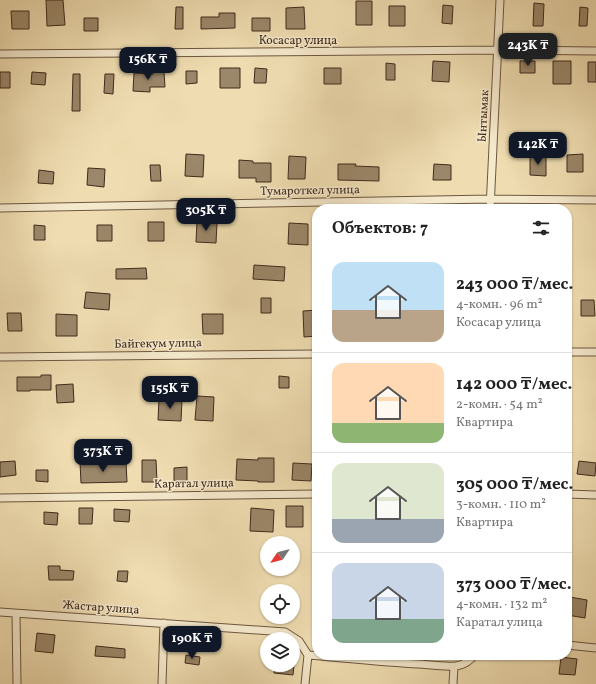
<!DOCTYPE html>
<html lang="ru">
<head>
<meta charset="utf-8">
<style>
	:root { --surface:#fff; --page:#f6f6f6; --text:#222; --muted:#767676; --line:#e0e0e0; --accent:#111827 }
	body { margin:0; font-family:Vollkorn,serif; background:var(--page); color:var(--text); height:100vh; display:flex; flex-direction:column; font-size:15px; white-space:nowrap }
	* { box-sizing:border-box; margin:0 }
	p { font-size:13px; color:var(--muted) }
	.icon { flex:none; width:22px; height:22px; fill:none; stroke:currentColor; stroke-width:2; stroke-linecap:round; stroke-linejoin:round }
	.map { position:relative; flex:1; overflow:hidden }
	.details { position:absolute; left:312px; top:204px; width:260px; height:456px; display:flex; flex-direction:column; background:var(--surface); border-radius:16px; box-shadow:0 1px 3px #0004 }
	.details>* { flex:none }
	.needle { width:26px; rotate:235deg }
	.fabs { position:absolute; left:260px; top:536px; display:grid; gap:8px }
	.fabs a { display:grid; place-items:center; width:40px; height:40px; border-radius:50%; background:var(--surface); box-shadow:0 1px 3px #0004; font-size:20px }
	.price { position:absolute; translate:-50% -34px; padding:0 9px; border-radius:8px; background:var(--accent); color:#fff; font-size:13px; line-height:26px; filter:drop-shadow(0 1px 2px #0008) }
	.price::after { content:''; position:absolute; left:50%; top:24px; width:12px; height:9px; margin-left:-6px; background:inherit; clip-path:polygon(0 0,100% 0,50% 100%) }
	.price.current { background:#222; color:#fff }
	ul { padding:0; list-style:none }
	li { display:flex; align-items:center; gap:12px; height:100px; padding:0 20px }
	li+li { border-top:1px solid var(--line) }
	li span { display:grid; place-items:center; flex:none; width:112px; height:80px; border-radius:12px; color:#555 }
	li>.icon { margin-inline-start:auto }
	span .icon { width:48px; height:48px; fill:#fffc; stroke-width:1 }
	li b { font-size:17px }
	h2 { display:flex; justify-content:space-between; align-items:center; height:48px; padding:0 20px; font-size:17px }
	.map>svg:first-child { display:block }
	.building { fill:#9b8769; stroke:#412a1c }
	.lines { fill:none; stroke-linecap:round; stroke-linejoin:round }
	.minor-casing { stroke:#6c5741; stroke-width:9 }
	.minor { stroke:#f5e9cc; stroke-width:7 }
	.labels { text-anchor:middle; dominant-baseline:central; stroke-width:3; stroke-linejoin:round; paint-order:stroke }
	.street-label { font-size:12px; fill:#412a1c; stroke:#f5e9cc }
</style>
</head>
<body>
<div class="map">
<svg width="596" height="684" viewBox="0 0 596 684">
	<rect width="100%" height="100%" fill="#efddb1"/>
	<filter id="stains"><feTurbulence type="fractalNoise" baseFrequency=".005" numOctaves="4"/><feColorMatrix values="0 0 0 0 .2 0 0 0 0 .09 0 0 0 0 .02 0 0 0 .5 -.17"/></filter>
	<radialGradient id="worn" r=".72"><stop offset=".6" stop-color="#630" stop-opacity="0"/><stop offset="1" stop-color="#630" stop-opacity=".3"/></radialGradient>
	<path class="building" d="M46 0H63L65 25 47 26Z
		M356 1H372V25H356Z
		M534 3 544 4 543 26H533Z
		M443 5 453 6 452 24 442 23Z
		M389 6H405V26H389Z
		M176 7H183V29H175Z
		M304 7 305 29H286V8Z
		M580 7 588 8 587 26H579Z
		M11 11H29V29H12Z
		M219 13H235V28L201 29V17H219Z
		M84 18H98V31H84Z
		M252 18H270V31H252Z
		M433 61 450 62 449 82 432 81Z
		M520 61H535V73H520Z
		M553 61H571V84H553Z
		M588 62H596V82H588Z
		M386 63 395 64V80H386Z
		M220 68H240V88H220Z
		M255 68 267 69 266 83H254Z
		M324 68H341V84H324Z
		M186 71H197V83L186 84Z
		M0 72H10V88H0Z
		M32 72 46 73 45 85 31 84Z
		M153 72H164L165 87H150V92L133 91 134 73 153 74Z
		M73 74H80V111H72Z
		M105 74H114L113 94 104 93Z
		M186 154 204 155 203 177 185 176Z
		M583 154V172H567V155Z
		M289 156 306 157 305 179H288Z
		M530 157H546V176L530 175Z
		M239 160 253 161V163H271V182H256V178H239Z
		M338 164H356L355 166 379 167V181L338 180Z
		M434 164 451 165V180H433Z
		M150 165H160L161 181H151Z
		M88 168 105 169 104 187 87 185Z
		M39 170 54 172 53 184 38 183Z
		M148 222H164V241H148Z
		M197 222 217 223 216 243 196 242Z
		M289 223 308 224V245L288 244Z
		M34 225 45 226V240H34Z
		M97 225H112V241H97Z
		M254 265 285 267 284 281 253 279Z
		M146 268 147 279H116V269Z
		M86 292 110 294 109 310 84 308Z
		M261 298H271V313H261Z
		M581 300H594L595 316H581Z
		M317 310V336L304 337 303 311Z
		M7 313H21L22 331H8Z
		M56 314 77 315V336H56Z
		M202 314H223V334H203Z
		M41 375H51V390H30V391H17V377H41Z
		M279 376 289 377V388H279Z
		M73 384 74 402 57 403 56 385Z
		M197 396 214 397 213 421 195 420Z
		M159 399 182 400 181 421 158 420Z
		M258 458H274V482H258V481L236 480 237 459 258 460Z
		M142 460H156L157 482H142Z
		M15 461 16 475 0 477V462Z
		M579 461 596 463 595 476 577 474Z
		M80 462H97V464L126 462 127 482 81 483Z
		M293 463 312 464 311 481 292 480Z
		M187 467V481H174V468Z
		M36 470H48V482L36 481Z
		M286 506H303V527H286Z
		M79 508H93L92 524H79Z
		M251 508 274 510 273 532 250 531Z
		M114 509 130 510 129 522 114 521Z
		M44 512 58 513 57 525 44 524Z
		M48 566H60V570L74 571 73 580H49Z
		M118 571H128L127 582 117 581Z
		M570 597 587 600 585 618 567 615Z
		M37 633 55 635 53 653 35 651Z
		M96 646 125 649V658L95 656Z
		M186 655 200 657 199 665 185 663Z
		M561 657 577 659 575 675 559 674Z
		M275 665H294L293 675 274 673Z"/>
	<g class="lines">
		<defs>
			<path id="minor" d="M0 54 498 50 596 51
				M0 208 490 199 596 200
				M490 209 500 0
				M567 352H596
				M0 357 317 354
				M567 494 596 495
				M0 498 317 494
				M0 612 285 632 299 641 308 655C345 658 382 662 419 664 431 665 444 667 456 666 463 665 470 661 474 655
				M16 614 17 684
				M567 645 596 648
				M162 684 164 623
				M305 684 308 655
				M453 684 454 666"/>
		</defs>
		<use href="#minor" class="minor-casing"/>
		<use href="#minor" class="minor"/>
	</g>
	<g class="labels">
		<g class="street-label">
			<text x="298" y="41">Косасар улица</text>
			<text transform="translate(484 116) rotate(-87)">Ынтымак</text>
			<text transform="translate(310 191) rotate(-1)">Тумароткел улица</text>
			<text transform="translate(158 344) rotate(-1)">Байгекум улица</text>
			<text transform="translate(194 484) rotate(-1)">Каратал улица</text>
			<text transform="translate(101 608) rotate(4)">Жастар улица</text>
		</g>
	</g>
	<rect width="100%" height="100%" filter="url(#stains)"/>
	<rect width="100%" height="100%" fill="url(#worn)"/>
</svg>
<div class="fabs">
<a><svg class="needle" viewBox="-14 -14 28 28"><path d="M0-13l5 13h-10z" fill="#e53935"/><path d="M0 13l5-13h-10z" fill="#767676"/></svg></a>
<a><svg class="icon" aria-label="locate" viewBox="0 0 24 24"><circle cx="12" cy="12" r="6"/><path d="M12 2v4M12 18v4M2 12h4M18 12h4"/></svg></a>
<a><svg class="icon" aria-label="layers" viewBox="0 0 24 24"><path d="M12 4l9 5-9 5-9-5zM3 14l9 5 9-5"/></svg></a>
</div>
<b class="price current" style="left:528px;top:67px">243K ₸</b>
<b class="price" style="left:148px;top:81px">156K ₸</b>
<b class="price" style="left:538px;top:166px">142K ₸</b>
<b class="price" style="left:206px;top:232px">305K ₸</b>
<b class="price" style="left:170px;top:410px">155K ₸</b>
<b class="price" style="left:103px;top:473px">373K ₸</b>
<b class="price" style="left:192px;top:660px">190K ₸</b>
<section class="details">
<h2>Объектов: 7<svg class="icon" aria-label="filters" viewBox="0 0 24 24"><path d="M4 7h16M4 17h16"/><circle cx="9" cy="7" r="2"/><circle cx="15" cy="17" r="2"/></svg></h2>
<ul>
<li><span style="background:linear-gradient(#bfe0f5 60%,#b9a48a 0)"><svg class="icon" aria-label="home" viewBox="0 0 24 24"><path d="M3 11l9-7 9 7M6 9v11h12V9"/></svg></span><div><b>243 000 ₸/мес.</b><p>4-комн. · 96 m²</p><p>Косасар улица</p></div></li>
<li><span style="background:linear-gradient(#ffd9b3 75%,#8fb573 0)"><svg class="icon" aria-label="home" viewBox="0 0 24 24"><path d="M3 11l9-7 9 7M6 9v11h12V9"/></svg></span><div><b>142 000 ₸/мес.</b><p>2-комн. · 54 m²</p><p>Квартира</p></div></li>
<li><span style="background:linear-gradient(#dfe7d0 70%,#9aa5b1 0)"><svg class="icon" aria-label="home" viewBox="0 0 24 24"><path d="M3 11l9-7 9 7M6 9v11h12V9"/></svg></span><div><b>305 000 ₸/мес.</b><p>3-комн. · 110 m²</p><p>Квартира</p></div></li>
<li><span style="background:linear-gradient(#c9d6e8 70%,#7fa58c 0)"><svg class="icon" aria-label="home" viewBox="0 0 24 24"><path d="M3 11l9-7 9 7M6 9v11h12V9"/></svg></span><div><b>373 000 ₸/мес.</b><p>4-комн. · 132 m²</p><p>Каратал улица</p></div></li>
</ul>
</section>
</div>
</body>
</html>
